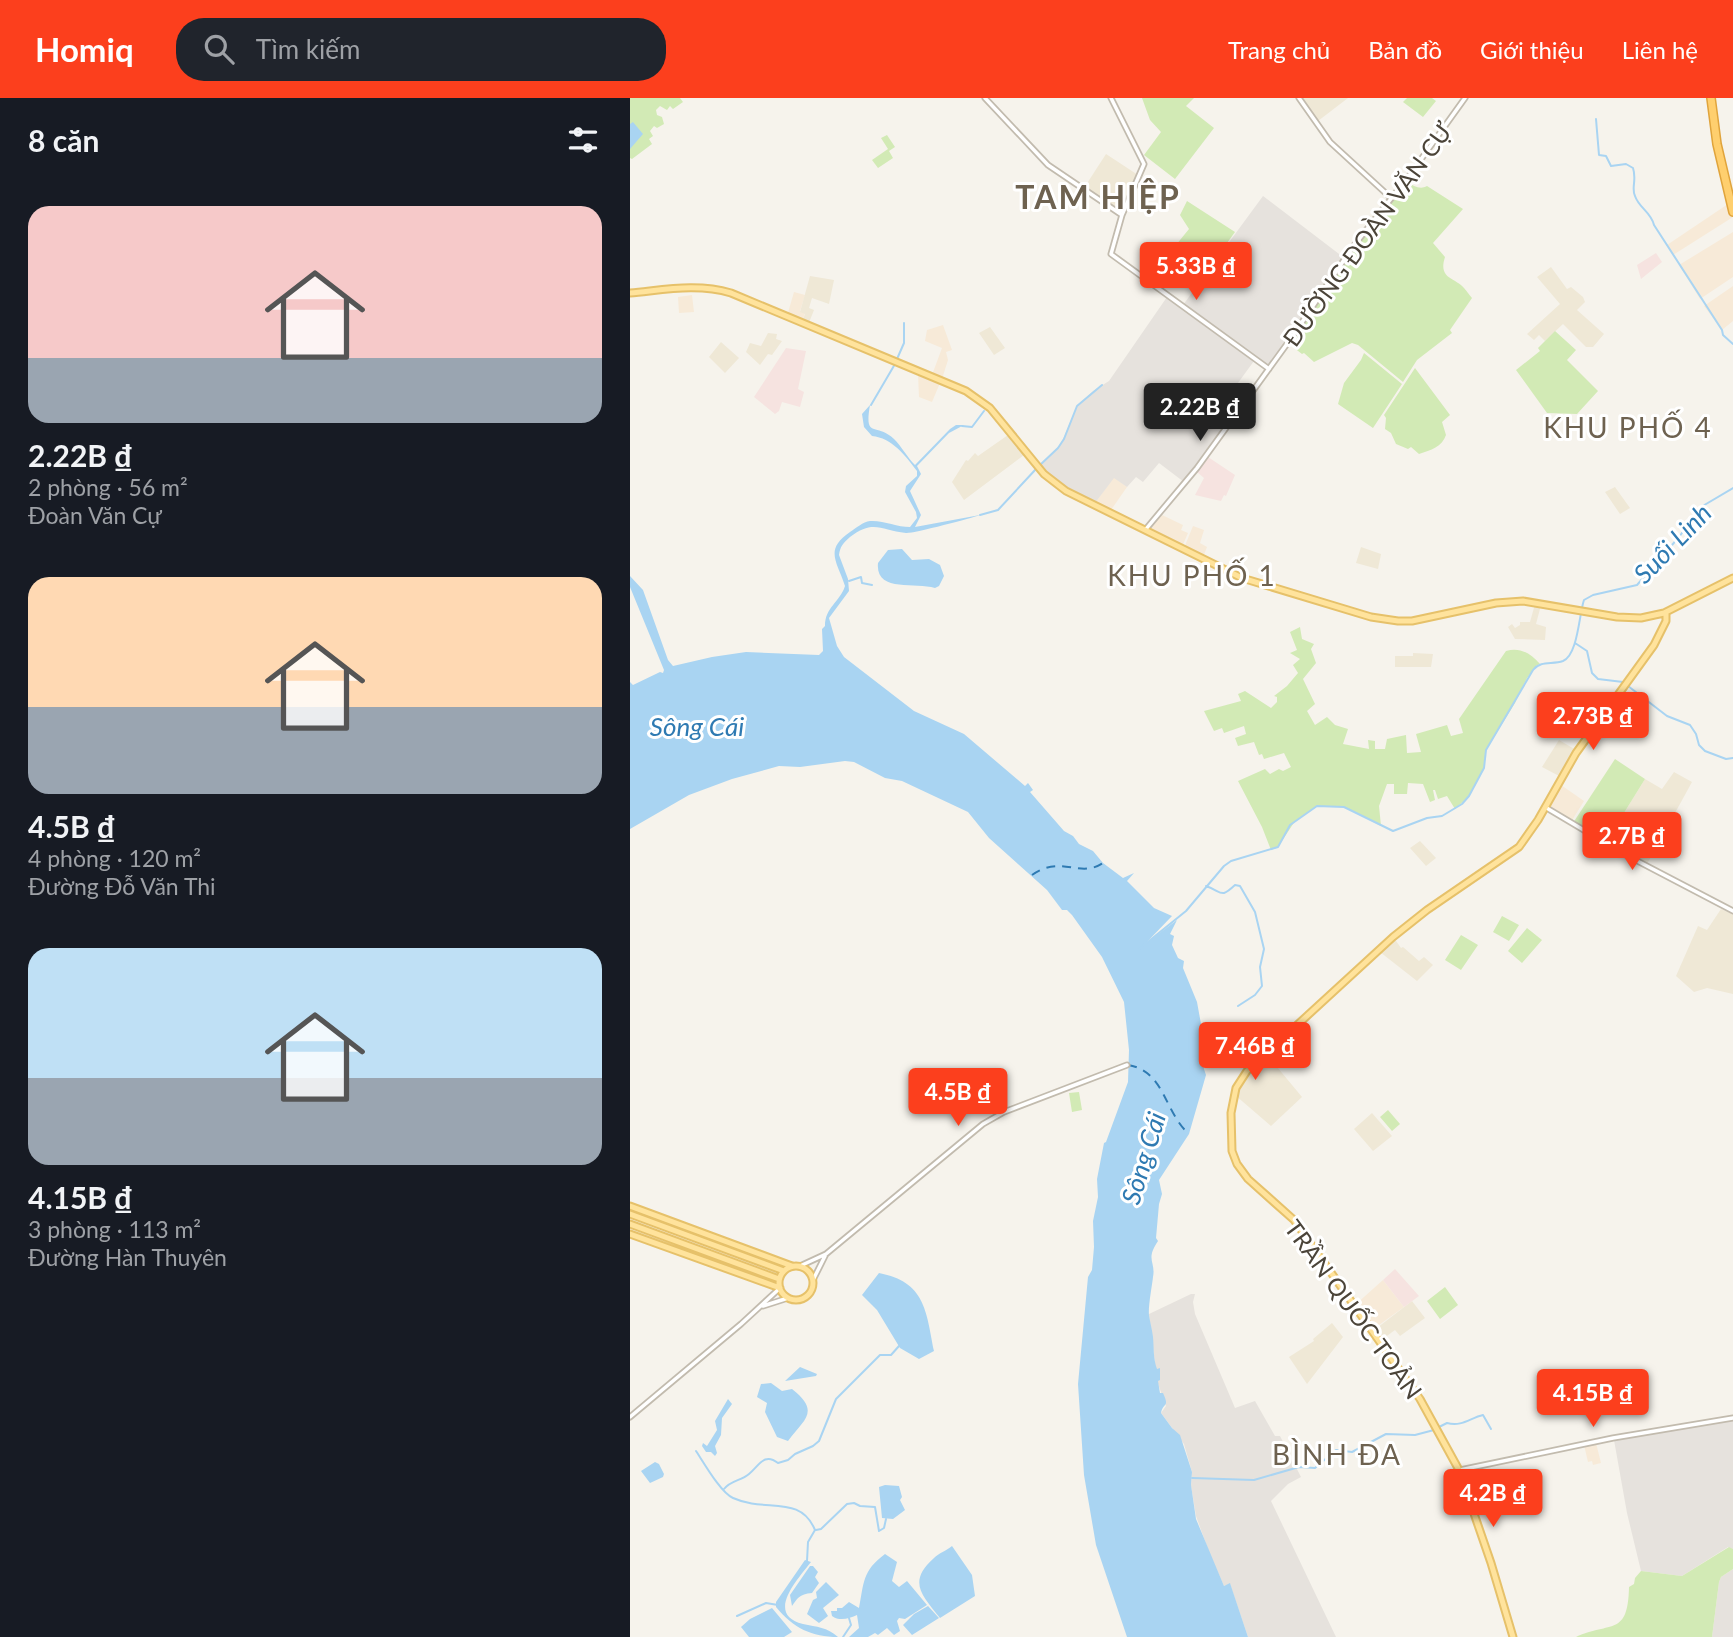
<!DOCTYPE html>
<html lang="vi">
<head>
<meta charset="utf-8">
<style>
	:root { --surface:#171b24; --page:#20242c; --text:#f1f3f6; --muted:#9ea1a6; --accent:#fc3f1d }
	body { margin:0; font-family:Lato,sans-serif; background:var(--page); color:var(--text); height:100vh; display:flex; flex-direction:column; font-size:26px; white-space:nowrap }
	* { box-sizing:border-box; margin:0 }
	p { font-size:23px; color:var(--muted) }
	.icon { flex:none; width:38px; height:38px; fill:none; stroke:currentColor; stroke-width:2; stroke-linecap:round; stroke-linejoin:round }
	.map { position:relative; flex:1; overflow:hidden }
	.panel { display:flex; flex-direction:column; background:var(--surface); width:630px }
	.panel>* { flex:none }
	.price { position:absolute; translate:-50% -60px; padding:0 16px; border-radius:7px; background:var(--accent); color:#fff; font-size:23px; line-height:46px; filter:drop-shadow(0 2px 4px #0008) }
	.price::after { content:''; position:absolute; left:50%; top:42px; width:21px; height:16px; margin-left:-10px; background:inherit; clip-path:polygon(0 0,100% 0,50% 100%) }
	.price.current { background:#222; color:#fff }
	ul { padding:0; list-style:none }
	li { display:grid; align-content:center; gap:14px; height:371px; padding:0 28px }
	li span { display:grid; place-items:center; height:217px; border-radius:21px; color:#555 }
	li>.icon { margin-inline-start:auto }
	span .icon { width:126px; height:126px; fill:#fffc; stroke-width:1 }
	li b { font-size:30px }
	h2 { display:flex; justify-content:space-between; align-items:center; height:84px; padding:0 28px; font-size:30px }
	header { display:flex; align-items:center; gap:42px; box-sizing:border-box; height:98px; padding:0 35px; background:var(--accent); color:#fff }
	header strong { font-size:33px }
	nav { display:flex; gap:38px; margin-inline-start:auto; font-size:24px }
	.search { width:490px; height:63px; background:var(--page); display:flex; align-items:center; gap:18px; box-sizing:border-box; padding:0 24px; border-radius:28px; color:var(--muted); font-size:26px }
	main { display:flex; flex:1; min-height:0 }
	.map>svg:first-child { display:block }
	.commercial { fill:#f7ead8 }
	.industrial { fill:#e6e2dd }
	.education { fill:#efe8d6 }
	.medical { fill:#f6e3e0 }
	.green { fill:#d2eab5 }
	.water { fill:#a9d4f2 }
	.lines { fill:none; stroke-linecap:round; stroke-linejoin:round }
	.stream { stroke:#a9d4f2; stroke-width:2 }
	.ferry { stroke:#2e7ab2; stroke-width:2; stroke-dasharray:9 7; stroke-linecap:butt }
	.minor-casing { stroke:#c2bbae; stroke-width:7 }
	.major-casing { stroke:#e6c16a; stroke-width:9 }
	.highway-casing { stroke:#e0a43c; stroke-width:10 }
	.minor { stroke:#fff; stroke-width:3.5 }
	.major { stroke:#ffe39c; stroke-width:5 }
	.highway { stroke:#ffcf6e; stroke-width:7 }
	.labels { text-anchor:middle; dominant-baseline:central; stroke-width:6; stroke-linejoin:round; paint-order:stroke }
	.street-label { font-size:24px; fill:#4b4439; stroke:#fff }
	.water-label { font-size:26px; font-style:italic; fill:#2e7ab2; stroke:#fff }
	.quarter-label { font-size:28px; letter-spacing:2px; fill:#6e6250; stroke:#fff }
	.district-label { font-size:32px; font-weight:bold; letter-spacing:2px; fill:#6e6250; stroke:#fff }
</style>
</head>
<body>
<header>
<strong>Homiq</strong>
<div class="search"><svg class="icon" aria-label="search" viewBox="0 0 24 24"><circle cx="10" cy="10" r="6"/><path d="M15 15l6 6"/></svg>Tìm kiếm</div>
<nav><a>Trang chủ</a><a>Bản đồ</a><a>Giới thiệu</a><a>Liên hệ</a></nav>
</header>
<main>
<section class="panel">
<h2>8 căn<svg class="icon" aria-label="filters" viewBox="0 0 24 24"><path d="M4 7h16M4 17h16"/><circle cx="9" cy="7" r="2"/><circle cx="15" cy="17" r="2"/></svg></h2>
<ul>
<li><span style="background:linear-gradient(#f6c9c9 70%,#9aa5b1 0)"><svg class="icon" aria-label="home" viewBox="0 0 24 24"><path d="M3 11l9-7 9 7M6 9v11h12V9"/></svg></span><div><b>2.22B ₫</b><p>2 phòng · 56 m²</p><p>Đoàn Văn Cự</p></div></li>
<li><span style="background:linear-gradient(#ffd9b3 60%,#9aa5b1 0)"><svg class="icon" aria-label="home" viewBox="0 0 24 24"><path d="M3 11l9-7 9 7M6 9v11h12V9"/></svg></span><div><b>4.5B ₫</b><p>4 phòng · 120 m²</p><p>Đường Đỗ Văn Thi</p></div></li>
<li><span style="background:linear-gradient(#bfe0f5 60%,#9aa5b1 0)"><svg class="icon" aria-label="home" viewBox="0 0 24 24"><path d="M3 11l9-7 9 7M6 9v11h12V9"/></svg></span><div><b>4.15B ₫</b><p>3 phòng · 113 m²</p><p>Đường Hàn Thuyên</p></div></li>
</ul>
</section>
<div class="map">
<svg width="1103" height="1539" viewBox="0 0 1103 1539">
	<rect width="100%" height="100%" fill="#f6f3ec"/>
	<path class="commercial" d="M1098 106 1103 119 1043 157 1037 147Z
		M1103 134V179L1070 201 1049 167Z
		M1103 188V223L1092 232 1074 208Z
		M164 194 175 197 170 213 175 215 172 224 157 218Z
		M62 197 64 214 49 215 48 199Z
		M313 227 322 252 316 254 318 262 312 281 302 277 312 250 295 243 297 232Z
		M288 276 310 285 302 304 289 299Z
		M484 379 497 389 481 412 465 405Z
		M532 417 553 427 551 432 558 435 552 449 519 431Z
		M563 428 574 432 570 445 577 449 573 459 554 450Z
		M931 687 954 703 941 724 918 709Z
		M753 1182 774 1209 742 1232 725 1207Z
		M966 1345 971 1365 963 1367 962 1363 958 1364 954 1347Z"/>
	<path class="industrial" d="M633 98 713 159 638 268 553 207Z
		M537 199 624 263 597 300 594 298 589 306 604 316 554 384 529 365 513 384 506 379 497 389 484 380 465 405 423 382 409 368 428 350 433 341 447 308 463 293 479 283Z
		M561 1196H565L563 1204 565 1216 605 1310 625 1303 645 1338H650L671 1379 658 1386 641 1403 706 1539H618L600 1486 594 1488 579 1454 566 1418 561 1388 562 1374 554 1346 531 1315 536 1308 527 1283 519 1216Z
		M1103 1322V1451L1098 1449 1052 1478 1011 1473 997 1415 984 1342Z
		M1103 1471V1539H1082L1089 1484 1091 1479Z"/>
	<path class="education" d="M673 0H718L688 23Z
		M476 56 508 77 492 114 454 90Z
		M921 169 937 191 941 189 953 199 955 204 947 212 974 236 963 249H956L933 226 915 243 909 237 904 242 897 236 930 206 907 179Z
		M180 178 204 182 199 206 182 200 179 210 184 212 178 227 172 224 175 216 170 214Z
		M360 229 375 250 364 257 349 235Z
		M138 235 147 236 146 241 152 243 142 257 138 256 130 267 116 254 120 245 131 248Z
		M91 244 109 260 95 275 79 259Z
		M378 337 394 357 334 402 322 384 336 362 338 363 345 355 348 358Z
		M985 389 1000 410 990 416 975 394Z
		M731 449 751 456 748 471 726 465Z
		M905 506 911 507 906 526 916 529 915 542 885 541 878 529 882 526 885 530 890 527V524H900Z
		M783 555 803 556 801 569H765V558H783Z
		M929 642 946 652 931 679 912 669Z
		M1044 674 1062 684 1017 766 976 744 1015 681 1032 691Z
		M790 743 806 760 796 768 780 750Z
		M1091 811 1103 816V896L1077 890 1064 894 1046 878 1068 828 1077 832Z
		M764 840 771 850 773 849 789 863 794 859 803 867 787 883 750 854Z
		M637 957 672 999 641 1028 605 997 618 974Z
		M742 1015 762 1038 743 1053 724 1031Z
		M782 1203 795 1220 770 1238 765 1232 750 1243 743 1233Z
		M702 1225 713 1239 677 1286 659 1259 684 1243 683 1241Z"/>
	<path class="medical" d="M1026 155 1032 164 1011 181 1007 167Z
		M156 250 176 253 168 291 174 294 170 309 152 304 149 313 145 316 124 299Z
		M578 359 605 377 596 398 594 397 591 403 565 397 574 380 567 374Z
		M765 1171 789 1198 774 1209 753 1182Z"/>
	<path class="green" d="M0 0H50L53 4 43 11 40 8 37 12 30 8 26 12 27 17 32 19 34 26 27 30 24 28 20 33 23 38 19 41 22 46 2 61 0 60Z
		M512 0H564L556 8 584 30 545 81 514 57 531 34 520 22Z
		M777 0H802L806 3 793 19 773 4Z
		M257 37 265 49 259 53 263 60 248 70 242 62 258 51 251 40Z
		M777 84C784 88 790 92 797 88L833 111 803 145 815 159C808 181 824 179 834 190 837 193 839 197 842 200L820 232 822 235 787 262 773 284 728 247 722 245 684 264 674 255 672 256 659 246 723 151Z
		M557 103 605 134 566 188 537 158 559 131 550 117Z
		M925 233 946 252 937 262 968 293 947 316 917 315 886 272 910 253 908 250Z
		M734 255 772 286 743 330 708 306 714 285 731 262Z
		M785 270 820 317 812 324 816 337C812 349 801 352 789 356L781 349 778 351 766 346 761 335 755 331 756 320 754 317Z
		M670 529 672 541 684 546 681 551 686 565 673 581 685 606 677 613 685 627 697 619 705 627 718 631 713 646 739 651 738 642 745 643V651H755L757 641 776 637 777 655 791 654 786 636 817 627 821 638 833 635 829 621 876 553C889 549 899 554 910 566L906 568 897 580 885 605 856 652 854 670 839 698 825 711 817 698 808 701 805 692H803L805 702 800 704 793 686 778 685 777 696H764V686H757L749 708 751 728 715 709 687 708 665 723 648 749 641 752 632 729 608 683 635 671 640 676 649 671 653 673 661 669 654 655 634 661 632 656 629 657 624 644 608 648 605 640 616 636 614 628 594 635 592 630 584 633 574 613 611 603 608 596 615 593 641 610 647 604V599L644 598 657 588 668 575 663 567 670 561 660 555 667 552 660 534Z
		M985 661 1015 681 976 744 943 725Z
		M872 818 889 827 879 843 863 834Z
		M897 830 912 842 892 865 878 853Z
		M831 837 848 847 831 872 815 862Z
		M449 994 452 1012 442 1014 439 995Z
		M758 1012 770 1026 762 1033 750 1019Z
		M815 1189 828 1207 810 1221 797 1203Z
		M1099 1449 1103 1451V1471L1091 1479 1089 1484 1082 1539H946C981 1523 998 1539 999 1489L1004 1486 1005 1480 1011 1473 1052 1478Z"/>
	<path class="water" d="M3 24 13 36 0 51V26Z
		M240 307C234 342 246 324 264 341 272 349 277 359 285 367L320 331 326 327H334L319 335 287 368 291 376 280 393 291 417 285 429 350 417C343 420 281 436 276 435 251 432 243 421 220 439 213 445 210 449 209 457L218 481 219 493 199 520 207 548 214 559 284 613 334 636 395 688 398 685 403 692 400 694 434 733 443 738 449 746 463 753 473 765 493 780 504 775 497 783 524 810 542 818 515 846 547 822 540 836 544 838 542 847 548 860 554 863 553 870 567 904 575 948 574 954 576 963 573 968 576 977 559 1036 529 1082 532 1096 529 1106 526 1140 528 1143C515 1162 526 1164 523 1179 522 1188 518 1209 519 1217 520 1224 522 1231 523 1239 524 1249 523 1260 527 1271L530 1270V1282L528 1283 530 1295H533C540 1310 533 1304 531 1315L542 1330 550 1337 562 1374 561 1387 566 1421 594 1488 600 1485 618 1539H497L466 1447 454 1377 448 1286 458 1179 462 1172 464 1149 463 1123 468 1099 467 1081 474 1045 476 1044 498 984 499 952 494 904 472 859 442 817 437 812H432L417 792 359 740 338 714 272 683 255 680 224 664 215 663 170 669 149 668 102 681 59 697 0 731V584L3 587 30 574 33 575 34 572 0 489V478L13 492 38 562 43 568 82 559 116 554 189 557 193 553 192 531 195 528C195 509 210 504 215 488 207 463 194 452 220 434 226 430 233 424 240 423 253 422 267 429 280 429L287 420 286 414 275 394 276 388 287 378V373C275 357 262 340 242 338L234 329 232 316Z
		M272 451 282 462 299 461 310 467 314 478 309 488 305 490C285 484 245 495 248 465L258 452Z
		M249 1175C295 1184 296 1212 304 1253L289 1261 270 1250 247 1212 232 1197Z
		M170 1269 187 1276 186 1278 155 1283Z
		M141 1285 152 1293 162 1291C191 1314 174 1321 158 1343L147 1339 135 1314 137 1305 127 1299 131 1286Z
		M98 1301 102 1306 92 1320 91 1337 85 1348 87 1355 85 1358 81 1354H76L72 1348 73 1345 77 1348 87 1332 85 1323Z
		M25 1364 29 1366 34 1376 33 1379 20 1385 11 1373Z
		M255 1387 269 1388 272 1399 270 1402 275 1412 263 1421 252 1420 249 1389Z
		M322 1448 342 1477 345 1498 310 1520C292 1497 277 1484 304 1460 309 1455 316 1453 322 1448Z
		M255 1456 267 1464 262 1483 269 1489 277 1483 297 1507 275 1521 269 1520 267 1523 270 1533 264 1537 257 1530 248 1537 245 1535 238 1539H219L229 1530 227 1517C220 1520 210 1524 202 1518L201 1513H207V1510H212L219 1504 229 1510C234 1485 232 1473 255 1456Z
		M175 1462 181 1464C169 1480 134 1516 173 1526 187 1529 197 1529 208 1539 182 1539 163 1530 146 1509V1504Z
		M180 1468H183L188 1474 185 1479 189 1485 182 1495C169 1496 167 1501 162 1508L160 1497Z
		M196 1484 209 1497 193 1510 198 1518 189 1525 177 1516 183 1502 187 1500 186 1494Z
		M298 1508 309 1520 282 1537 273 1527 284 1516Z
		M142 1510 162 1534 154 1539H119L111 1529 120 1521Z"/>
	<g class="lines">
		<path class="stream" d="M966 21 969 57 976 58 981 68 996 66 1003 70C1007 82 1001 90 1005 98 1009 110 1021 114 1024 127L1092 232 1093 237 1103 246
			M267 261 274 245V225
			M241 307 265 266
			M332 328 342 329 354 313
			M410 367 428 350 434 341 447 308 472 287
			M350 417 368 412 406 371
			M219 483 231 479 232 485 242 487
			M945 545 957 553 962 575 968 581 993 584
			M998 588 1037 618 1060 627 1066 636 1069 647 1075 653 1096 661 1103 660
			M576 788C593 794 590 801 605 787L610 788 625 814 634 851 630 869 632 888 625 897 608 908
			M509 851 556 813 594 768 601 763 648 749 660 727 687 708 714 709 763 733 797 720 812 718 832 706 839 698 854 670 856 652 903 572C911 562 922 567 933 563 948 557 949 516 954 502L963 497 1007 487 1049 439 1071 409 1103 390
			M809 1329 817 1325C832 1329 840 1320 853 1317L861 1331
			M66 1353C74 1365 91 1395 103 1400 136 1415 170 1396 185 1432L178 1444 177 1463
			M562 1380 624 1382 669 1369 685 1370 706 1352 722 1354 756 1336 785 1337 804 1332
			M94 1391C101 1382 111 1383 119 1376 129 1368 134 1354 148 1365L158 1362 165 1356 183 1348 189 1343 206 1301 250 1257H261L269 1248
			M186 1432 191 1431 217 1406 224 1405 230 1408 245 1409 249 1433 254 1430 256 1421
			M107 1518 136 1505 148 1507
			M213 1539 221 1527 219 1520"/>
		<path class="ferry" d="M402 777C432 756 449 781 473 765
			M498 967C535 973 534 1014 559 1036"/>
		<defs>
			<path id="minor" d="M355 0 418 67 492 117
				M481 0 514 66 492 117 481 156 639 271
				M669 0 700 44 761 100
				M516 431 567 370 662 239 722 150 779 78 835 0
				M915 709 994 756 1103 813
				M170 1168 196 1156 353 1026 374 1014 497 967
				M183 1182 195 1158
				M133 1208 158 1200
				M0 1319 111 1226 150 1190
				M830 1372 983 1340 1103 1320"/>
			<path id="major" d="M0 195C34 192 67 185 101 195L336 293 360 310 414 376 436 393 612 480 741 519 768 523H782L866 505 893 503 987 519 1011 520 1034 515 1103 480
				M0 1108 162 1168
				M0 1116 154 1173
				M0 1126 149 1181
				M0 1136 150 1190
				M149 1185a17 17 0 1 1 34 0a17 17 0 1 1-34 0Z
				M883 1539 861 1465 829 1372 790 1301 664 1122 618 1081 607 1066 602 1053 601 1015 606 990 617 973 763 839 797 812 889 749 908 722 946 655 1024 547 1036 523V514"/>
			<path id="highway" d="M1081 0 1087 46 1103 114"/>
		</defs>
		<use href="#minor" class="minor-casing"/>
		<use href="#major" class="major-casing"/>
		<use href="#highway" class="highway-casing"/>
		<use href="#minor" class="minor"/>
		<use href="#major" class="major"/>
		<use href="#highway" class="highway"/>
	</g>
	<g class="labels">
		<g class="street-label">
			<text transform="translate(737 136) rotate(-54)">ĐƯỜNG ĐOÀN VĂN CỰ</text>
			<text transform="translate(724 1211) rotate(54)">TRẦN QUỐC TOẢN</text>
		</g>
		<g class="water-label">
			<text transform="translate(1042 445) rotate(-46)">Suối Linh</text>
			<text x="67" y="628">Sông Cái</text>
			<text transform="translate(513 1060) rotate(-73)">Sông Cái</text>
		</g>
		<g class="quarter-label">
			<text x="998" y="329">KHU PHỐ 4</text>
			<text x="562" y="477">KHU PHỐ 1</text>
			<text x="707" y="1356">BÌNH ĐA</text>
		</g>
		<g class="district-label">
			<text x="468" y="98">TAM HIỆP</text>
		</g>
	</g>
</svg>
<b class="price" style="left:566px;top:204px">5.33B ₫</b>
<b class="price current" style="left:570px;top:345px">2.22B ₫</b>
<b class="price" style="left:963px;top:654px">2.73B ₫</b>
<b class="price" style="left:1002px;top:774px">2.7B ₫</b>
<b class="price" style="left:625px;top:984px">7.46B ₫</b>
<b class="price" style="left:328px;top:1030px">4.5B ₫</b>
<b class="price" style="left:963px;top:1331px">4.15B ₫</b>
<b class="price" style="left:863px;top:1431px">4.2B ₫</b>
</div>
</main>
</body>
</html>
